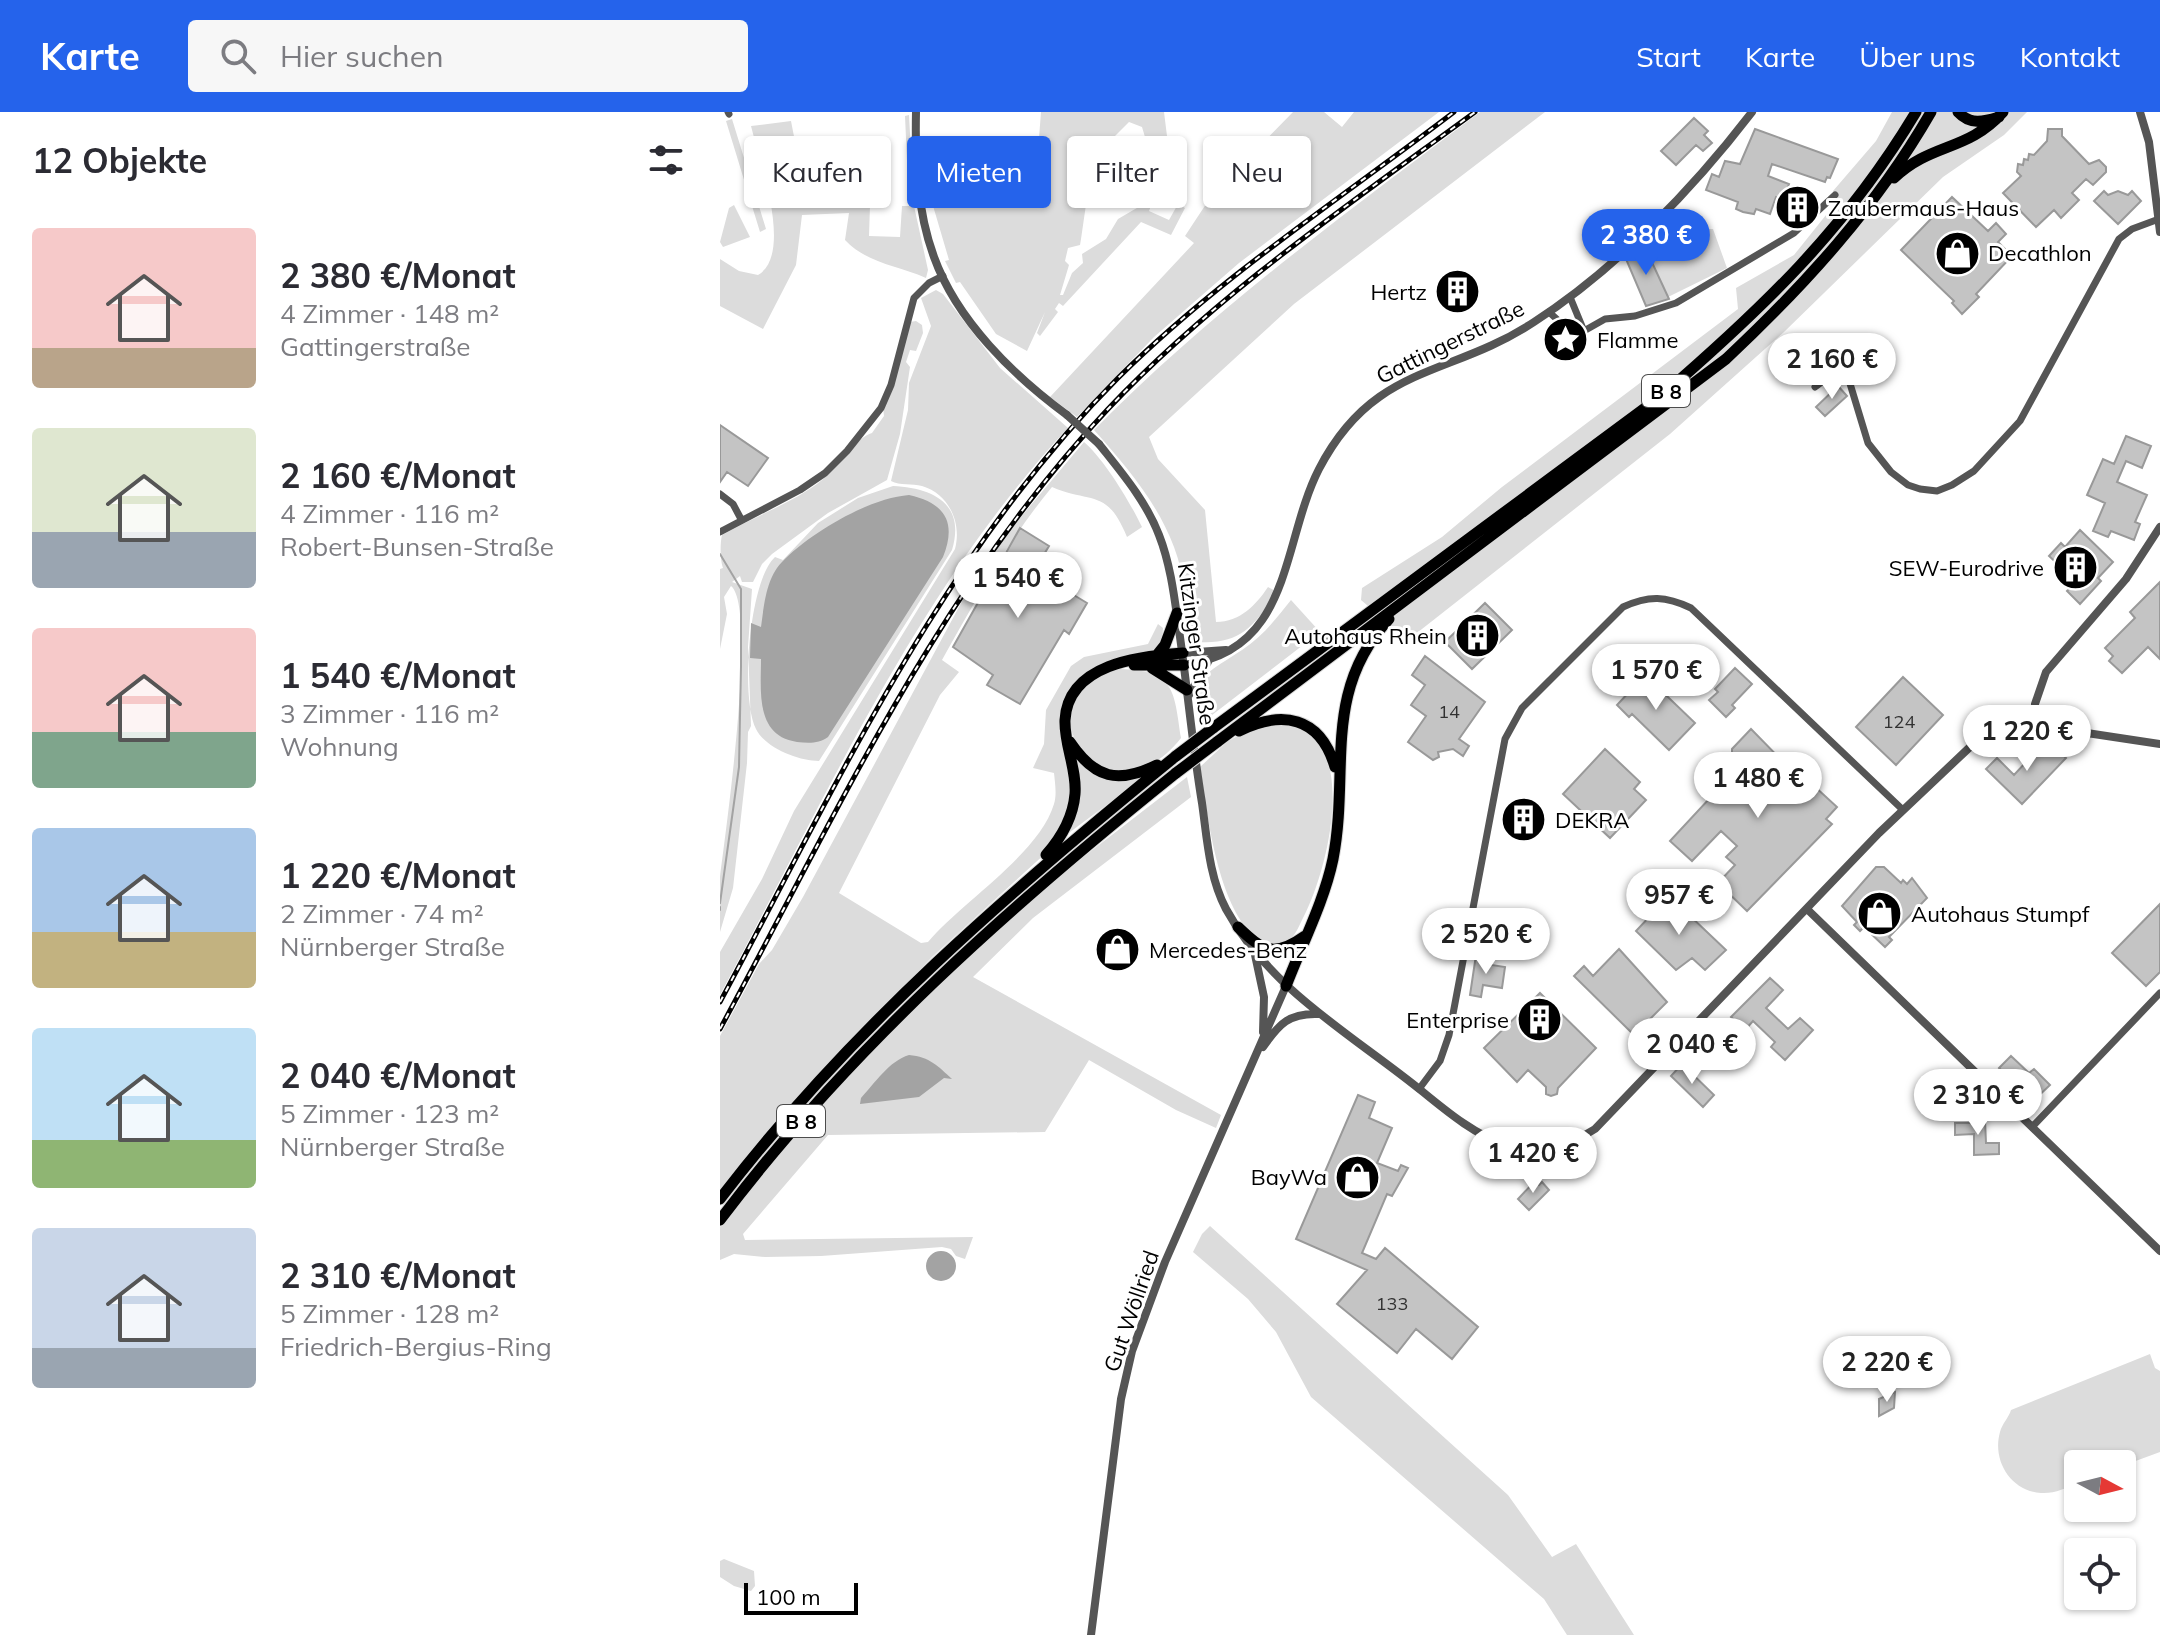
<!DOCTYPE html>
<html lang="de">
<head>
<meta charset="utf-8">
<style>
	:root { --surface:#fff; --page:#f7f7f7; --text:#2b2b33; --muted:#7c7c81; --accent:#2563eb }
	body { margin:0; font-family:Mulish,sans-serif; background:var(--page); color:var(--text); height:100vh; display:flex; flex-direction:column; font-size:30px; white-space:nowrap }
	* { box-sizing:border-box; margin:0 }
	p { font-size:26px; color:var(--muted) }
	.icon { flex:none; width:44px; height:44px; fill:none; stroke:currentColor; stroke-width:2; stroke-linecap:round; stroke-linejoin:round }
	.map { position:relative; flex:1; overflow:hidden }
	.sheet { display:flex; flex-direction:column; background:var(--surface); width:720px }
	.sheet>* { flex:none }
	.guide { position:absolute; left:24px; top:24px; width:760px; height:72px; display:flex; gap:16px }
	.needle { width:52px; rotate:97deg }
	.fabs { position:absolute; left:1344px; top:1338px; display:grid; gap:16px }
	.fabs a { display:grid; place-items:center; width:72px; height:72px; border-radius:8px; background:var(--surface); box-shadow:0 2px 6px #0004; font-size:40px }
	.scale { position:absolute; left:24px; bottom:20px; width:114px; box-sizing:border-box; padding-left:8px; border:4px solid #000; border-top:0; font-size:22px; line-height:28px; white-space:nowrap; color:#000; -webkit-text-stroke:6px #fff; paint-order:stroke }
	.price { position:absolute; translate:-50% -68px; padding:0 18px; border-radius:28px; background:#fff; color:#222; font-size:26px; line-height:52px; filter:drop-shadow(0 2px 4px #0008) }
	.price::after { content:''; position:absolute; left:50%; top:48px; width:24px; height:18px; margin-left:-12px; background:inherit; clip-path:polygon(0 0,100% 0,50% 100%) }
	.price.active { background:var(--accent); color:#fff }
	ul { padding:0; list-style:none }
	li { display:flex; align-items:center; gap:24px; height:200px; padding:0 32px }
	li span { display:grid; place-items:center; flex:none; width:224px; height:160px; border-radius:8px; color:#555 }
	li>.icon { margin-inline-start:auto }
	span .icon { width:96px; height:96px; fill:#fffc; stroke-width:1 }
	li b { font-size:34px }
	h2 { display:flex; justify-content:space-between; align-items:center; height:96px; padding:0 32px; font-size:34px }
	.pill { padding:0 28px; border-radius:8px; background:var(--surface); box-shadow:0 2px 6px #0004; font-size:28px; line-height:72px }
	.pill.active { background:var(--accent); color:#fff }
	header { display:flex; align-items:center; gap:48px; box-sizing:border-box; height:112px; padding:0 40px; background:var(--accent); color:#fff }
	header strong { font-size:38px }
	nav { display:flex; gap:44px; margin-inline-start:auto; font-size:28px }
	.search { width:560px; height:72px; background:var(--page); display:flex; align-items:center; gap:20px; box-sizing:border-box; padding:0 28px; border-radius:8px; color:var(--muted); font-size:30px }
	main { display:flex; flex:1; min-height:0 }
	.map>svg:first-child { display:block }
	.green { fill:#dcdcdc; fill-rule:evenodd }
	.water { fill:#a3a3a3 }
	.lines { fill:none; stroke-linecap:round; stroke-linejoin:round }
	.stream { stroke:#a3a3a3; stroke-width:2 }
	.building { fill:#c4c4c4; stroke:#999; stroke-width:2 }
	.trunk-casing { stroke:#dbdbdb; stroke-width:13 }
	.minor { stroke:#555; stroke-width:7 }
	.tertiary { stroke:#555; stroke-width:8 }
	.trunk { stroke:#000; stroke-width:11 }
	.rail-casing { stroke:#000; stroke-width:5 }
	.rail { stroke:#fff; stroke-width:2; stroke-dasharray:6; stroke-linecap:butt }
	.trunk-bridge-casing { stroke:#dbdbdb; stroke-width:13; stroke-linecap:butt }
	.tertiary-bridge { stroke:#555; stroke-width:8 }
	.trunk-bridge { stroke:#000; stroke-width:11 }
	.labels { text-anchor:middle; dominant-baseline:central; stroke-width:6; stroke-linejoin:round; paint-order:stroke }
	.number-label { font-size:18px; fill:#313131 }
	.shield { fill:#fff; stroke:#4c4c4c; stroke-width:2 }
	.shield-label { font-size:20px; font-weight:bold; fill:#000 }
	.poi-label { font-size:22px; fill:#000; stroke:#fff; text-anchor:start }
	.street-label { font-size:22px; fill:#000; stroke:#fff }
</style>
</head>
<body>
<header>
<strong>Karte</strong>
<div class="search"><svg class="icon" aria-label="search" viewBox="0 0 24 24"><circle cx="10" cy="10" r="6"/><path d="M15 15l6 6"/></svg>Hier suchen</div>
<nav><a>Start</a><a>Karte</a><a>Über uns</a><a>Kontakt</a></nav>
</header>
<main>
<section class="sheet">
<h2>12 Objekte<svg class="icon" aria-label="filters" viewBox="0 0 24 24"><path d="M4 7h16M4 17h16"/><circle cx="9" cy="7" r="2"/><circle cx="15" cy="17" r="2"/></svg></h2>
<ul>
<li><span style="background:linear-gradient(#f6c9c9 75%,#b9a48a 0)"><svg class="icon" aria-label="home" viewBox="0 0 24 24"><path d="M3 11l9-7 9 7M6 9v11h12V9"/></svg></span><div><b>2 380 €/Monat</b><p>4 Zimmer · 148 m²</p><p>Gattingerstraße</p></div></li>
<li><span style="background:linear-gradient(#dfe7d0 65%,#9aa5b1 0)"><svg class="icon" aria-label="home" viewBox="0 0 24 24"><path d="M3 11l9-7 9 7M6 9v11h12V9"/></svg></span><div><b>2 160 €/Monat</b><p>4 Zimmer · 116 m²</p><p>Robert-Bunsen-Straße</p></div></li>
<li><span style="background:linear-gradient(#f6c9c9 65%,#7fa58c 0)"><svg class="icon" aria-label="home" viewBox="0 0 24 24"><path d="M3 11l9-7 9 7M6 9v11h12V9"/></svg></span><div><b>1 540 €/Monat</b><p>3 Zimmer · 116 m²</p><p>Wohnung</p></div></li>
<li><span style="background:linear-gradient(#a9c7e8 65%,#c2b280 0)"><svg class="icon" aria-label="home" viewBox="0 0 24 24"><path d="M3 11l9-7 9 7M6 9v11h12V9"/></svg></span><div><b>1 220 €/Monat</b><p>2 Zimmer · 74 m²</p><p>Nürnberger Straße</p></div></li>
<li><span style="background:linear-gradient(#bfe0f5 70%,#8fb573 0)"><svg class="icon" aria-label="home" viewBox="0 0 24 24"><path d="M3 11l9-7 9 7M6 9v11h12V9"/></svg></span><div><b>2 040 €/Monat</b><p>5 Zimmer · 123 m²</p><p>Nürnberger Straße</p></div></li>
<li><span style="background:linear-gradient(#c9d6e8 75%,#9aa5b1 0)"><svg class="icon" aria-label="home" viewBox="0 0 24 24"><path d="M3 11l9-7 9 7M6 9v11h12V9"/></svg></span><div><b>2 310 €/Monat</b><p>5 Zimmer · 128 m²</p><p>Friedrich-Bergius-Ring</p></div></li>
</ul>
</section>
<div class="map">
<svg width="1440" height="1523" viewBox="0 0 1440 1523">
	<rect width="100%" height="100%" fill="#fff"/>
	<path class="green" d="M321 0H444L447 24 445 56 429 99 449 108 458 92 465 96 451 123 421 110 343 194 339 191 335 197 338 200 320 224 317 221 325 200 307 239 276 222 240 170 236 171 225 149 229 148 206 70 304 60 319 26ZM409 10 422 15 431 45 427 59 430 72 422 93 398 107 386 127 362 142 363 151 352 161 343 183H340L349 153 345 149 348 136 360 133 361 127 370 65 385 29 389 30Z
		M573 0H604L622 15 634 0H719L519 151 434 225 357 305 330 285 474 131 465 124 492 83Z
		M760 0H825L574 192 429 325 438 347 485 398 496 510C520 510 536 493 548 475L557 480C534 514 521 533 477 530L472 526C467 496 465 464 454 435 437 390 406 354 374 318 492 198 626 101 760 0Z
		M1172 0H1307L1284 23 1223 65 1064 220 950 322 688 528 641 488 642 476 722 425 782 375 1018 197 1016 176 1074 143 1118 88 1113 79 1156 29Z
		M189 3 194 94 208 158 206 166C177 153 148 152 125 128L129 101 82 103 76 153 43 217 0 194V147L19 159 38 163C74 142 39 47 31 14L71 9 78 45 127 37 129 61 151 62 149 124 180 125 182 94H189L185 4Z
		M12 7 46 117 40 120 6 9Z
		M14 93 30 125 3 135 0 130 9 96Z
		M945 109 950 118 993 117 1007 156 948 185 923 131Z
		M216 178 223 182 280 256 348 316C198 476 103 691 0 883V840L42 767 74 699 235 437C242 411 229 382 202 374 192 371 180 374 171 369L188 298 189 271 211 214 201 186Z
		M196 209 202 213 203 221 196 239 190 238 186 250 190 255 180 322 167 368 108 401 52 442 42 452 33 470H22L20 464 12 470 32 477 28 535 31 614 28 620 27 651 13 776 0 820C0 802 0 783 0 765 5 723 38 496 11 474L4 485 7 502 0 537V457L3 456C0 448 0 431 2 423 33 405 75 390 102 368 115 357 138 324 152 321L164 304 163 295 190 210Z
		M364 330C384 347 410 390 422 415L407 425C387 376 372 392 332 375 288 428 256 488 222 548L239 560 220 583 119 781 201 831 208 830C242 790 319 742 334 692 337 683 335 671 334 661L313 656 324 632 326 598 351 554 364 545 428 532 438 512 443 516 442 531 434 540 380 552 364 561 351 575 344 589 352 665 351 698 327 740 212 845 103 961 0 1082V924L39 852 52 838 83 785 247 480 289 419Z
		M173 374C212 376 246 391 232 438L99 649C79 649 45 636 36 617 20 586 29 469 55 445L63 448 98 411 138 386Z
		M571 488 600 520 479 613C474 561 483 564 522 538 542 525 556 507 571 488Z
		M399 557C455 558 454 578 461 626 394 712 305 607 376 564 382 560 392 559 399 557Z
		M545 610C557 612 578 611 587 618 634 652 606 761 584 804 580 811 576 824 568 829 564 832 555 833 550 834 544 830 535 826 530 820 497 786 487 701 480 655L508 629Z
		M351 635 370 656 427 663 346 723 354 701Z
		M467 665 471 685 313 806 253 865 501 1003 496 1016 456 998 369 948 325 1020 108 1023 23 1122 25 1128 253 1125 245 1147 236 1144 231 1137 222 1135 101 1144 45 1145 14 1142 0 1148V1115L67 1031 157 933 305 790Z
		M490 1114 788 1383 832 1445 856 1432 914 1523H847L824 1487 591 1285 556 1220 528 1187 473 1140 482 1122Z
		M1430 1242 1435 1256 1440 1259V1340L1402 1354 1358 1352V1371C1346 1376 1334 1382 1321 1381 1290 1379 1272 1348 1280 1320 1282 1312 1289 1305 1291 1298Z
		M4 1447 34 1459 35 1474 31 1479 14 1474 0 1465V1449Z"/>
	<path class="water" d="M189 383C225 391 237 410 223 445L108 625C99 632 88 631 77 630 35 624 41 579 41 547L30 546 31 511 41 515C44 494 46 466 62 450 90 421 149 386 189 383Z
		M189 943C210 945 218 954 232 967L224 966 199 985 140 992 141 986C155 971 169 949 189 943Z
		M206 1154a15 15 0 1 1 30 0a15 15 0 1 1-30 0Z"/>
	<g class="lines">
		<path class="stream" d="M0 442 21 477V554L19 655 0 791
			M0 795V798"/>
	</g>
	<path class="building" d="M974 6 988 19 984 23 992 31 983 39 976 33 956 53 941 39Z
		M1035 17 1118 47 1110 66 1107 65 1105 70 1052 52 1048 64 1069 72 1063 88 1056 85 1050 102 1036 97 1034 102 1023 100 1016 97 1018 90 986 78 992 62 999 65 1005 49 1020 52Z
		M1328 17H1342V24L1369 52 1379 48 1386 55V60L1373 73 1366 67 1352 81 1359 88 1341 106 1334 98 1316 115 1283 81 1301 64 1297 60 1298 52 1303 53 1304 47 1308 48 1309 42 1314 43 1327 29Z
		M1384 79 1388 83 1398 79 1408 83 1412 79 1421 89 1398 112 1374 89Z
		M1232 85 1268 119 1276 111 1286 122 1278 130 1292 144 1256 182 1259 185 1242 202 1232 191 1234 189 1181 138Z
		M923 131 949 187 926 194 906 147Z
		M1118 274 1127 284 1105 304 1096 295Z
		M0 313 48 346 28 374 7 360 0 370Z
		M1406 324 1431 334 1422 356 1406 349 1397 370 1427 383 1415 410 1420 412 1414 428 1391 419 1388 425 1373 419 1385 391 1367 383 1383 347 1394 352Z
		M300 416 329 434 314 459 367 491 349 522 344 518 300 592 267 573 273 563 233 535Z
		M1360 418 1393 450 1378 466 1381 469 1360 492 1347 479 1356 469 1329 444 1341 431 1345 435Z
		M1440 470V547L1428 535 1402 561 1389 549 1393 544 1385 536 1415 506 1410 500Z
		M765 491 792 518 752 557 725 530Z
		M705 544 765 590 739 627 749 634 743 644 733 637 718 640 719 645 713 648 688 630 706 604 691 593 705 573 692 563Z
		M1015 556 1032 572 1012 593 1015 596 1006 605 989 588 998 580 995 577Z
		M925 563 975 611 949 638 912 602 909 605 897 593Z
		M1183 565 1223 603 1176 653 1136 615Z
		M1031 617 1079 666 1082 663 1117 695 1106 707 1112 712 1027 799 998 771 1015 753 1006 745 1017 734 1001 719 972 749 950 729 1004 671 1002 668 1012 656V637Z
		M1320 635 1331 641 1336 636 1346 646 1302 692 1266 657 1277 646 1294 663Z
		M885 637 920 670 914 677 926 688 890 726 843 682Z
		M1156 755H1164L1181 771 1183 768 1187 772 1192 766 1207 786 1169 825 1172 828 1165 835 1144 815 1140 819 1134 813 1137 810 1122 794Z
		M949 784 1006 838 985 858 972 846 956 858 916 819Z
		M1440 792V860L1426 874 1392 841Z
		M899 837 947 890 914 923 854 864 864 854 873 864Z
		M756 843 767 845 765 852 785 855 782 876 763 873 761 885 750 883Z
		M1050 866 1063 878 1046 896 1068 917 1080 906 1093 918 1065 948 1051 935 1055 930 1033 909 1025 918 1011 905Z
		M820 881 876 936 838 976 837 982 831 984 826 982V975L808 958 797 970 764 936Z
		M1291 944 1309 961 1314 957 1330 973 1313 989 1279 956Z
		M962 952 994 983 983 995 951 964Z
		M638 983 655 990 649 1006 672 1016 657 1051 678 1059 681 1053 688 1056 672 1084 667 1082 642 1141 656 1147 665 1136 758 1215 732 1247 696 1217 677 1241 617 1192 647 1158 576 1127Z
		M1253 1008H1265L1266 1031H1279V1042L1254 1043V1022L1235 1023V1011H1253Z
		M815 1069 819 1073 822 1070 829 1078 809 1098 798 1087Z
		M1175 1280 1174 1296 1159 1304V1287Z"/>
	<g class="lines">
		<defs>
			<path id="trunk" d="M1238 0C1250 13 1263 10 1279 5
				M1174 66C1212 30 1247 40 1283 0
				M437 543 445 533 457 501
				M414 553H464
				M432 556 467 578
				M493 616 940 285C1042 197 1126 117 1196 0
				M519 619C562 598 600 604 615 655
				M350 630C375 667 398 672 437 653
				M497 630 1006 247C1085 173 1157 94 1211 0
				M326 743C341 726 353 706 355 682 357 657 344 633 345 608 348 552 419 544 463 541
				M518 815C543 839 554 846 585 824
				M566 874C582 832 604 790 613 747 630 660 601 580 669 507
				M0 1087C130 917 291 778 456 644
				M0 1108C129 937 289 795 456 661"/>
		</defs>
		<use href="#trunk" class="trunk-casing"/>
		<path class="minor" d="M8 0 9 2
			M850 185 864 219
			M829 200 855 224 885 207 915 204 956 191 1074 121 1115 83
			M1095 275C1106 267 1115 257 1128 265L1148 331 1171 360 1188 373 1200 377 1217 379 1232 373 1254 359 1300 309 1399 127 1412 117 1439 107
			M0 382 13 392 21 407
			M0 420 80 378 105 361 127 339 161 296 171 273 194 186 209 171 223 164
			M699 977 720 949 729 923 785 627 802 596 903 495C929 483 946 484 971 496L1183 698
			M1312 1015 1440 881"/>
		<path class="tertiary" d="M196 0C195 48 197 99 214 145 237 209 294 264 347 303
			M1420 0 1429 30 1440 120
			M379 332C402 361 426 389 439 423 450 451 454 482 458 511 467 571 472 631 482 691 487 726 489 765 506 797 551 879 633 923 703 980 759 1026 806 1061 875 1017L1159 721 1250 635 1280 619 1314 613 1440 632
			M463 541 506 538
			M464 553C573 539 561 431 599 357 654 251 729 266 814 210 895 158 973 77 1032 0
			M469 583 488 550
			M1314 613 1315 592 1326 560 1406 467 1440 415
			M1088 798 1440 1139
			M535 843 544 885 543 920
			M543 935C559 912 569 901 598 902
			M371 1523 401 1287 412 1239 445 1150 566 874"/>
		<use href="#trunk" class="trunk"/>
		<defs>
			<path id="rail" d="M0 890C117 672 222 443 398 266 500 165 620 87 734 0
				M0 917C116 703 219 476 388 297 496 183 628 93 755 0"/>
		</defs>
		<use href="#rail" class="rail-casing"/>
		<use href="#rail" class="rail"/>
		<defs>
			<path id="trunk-bridge" d="M456 644 493 616
				M456 661 497 630"/>
		</defs>
		<use href="#trunk-bridge" class="trunk-bridge-casing"/>
		<path class="tertiary-bridge" d="M347 303 379 332"/>
		<use href="#trunk-bridge" class="trunk-bridge"/>
	</g>
	<defs>
		<symbol id="building-disc" viewBox="-11 -11 22 22"><circle r="9.5" fill="#000" stroke="#fff"/><path d="M-4-6H4V6H1V3H-1V6H-4ZM-2.5-4.3h1.7v1.8h-1.7ZM.8-4.3h1.7v1.8H.8ZM-2.5-1h1.7V.8h-1.7ZM.8-1h1.7V.8H.8Z" fill="#fff"/></symbol>
		<symbol id="shop-disc" viewBox="-11 -11 22 22"><circle r="9.5" fill="#000" stroke="#fff"/><path d="M-5-2.5h2.3a2.7 3.5 0 0 1 5.4 0H5L5.5 6h-11ZM-1.5-2.5h3a1.5 2.3 0 0 0-3 0Z" fill="#fff"/></symbol>
		<symbol id="sight-disc" viewBox="-11 -11 22 22"><circle r="9.5" fill="#000" stroke="#fff"/><path d="M0-6L1.8-2.2L6-1.7L2.9 1.2L3.7 5.4L0 3.3L-3.7 5.4L-2.9 1.2L-6-1.7L-1.8-2.2Z" fill="#fff"/></symbol>
	</defs>
	<g fill-rule="evenodd">
		<use href="#building-disc" x="1052" y="70" width="51" height="51"/>
		<use href="#shop-disc" x="1212" y="116" width="51" height="51"/>
		<use href="#building-disc" x="712" y="154" width="51" height="51"/>
		<use href="#sight-disc" x="820" y="202" width="51" height="51"/>
		<use href="#building-disc" x="1330" y="430" width="51" height="51"/>
		<use href="#building-disc" x="732" y="498" width="51" height="51"/>
		<use href="#building-disc" x="778" y="682" width="51" height="51"/>
		<use href="#shop-disc" x="1134" y="776" width="51" height="51"/>
		<use href="#shop-disc" x="372" y="812" width="51" height="51"/>
		<use href="#building-disc" x="794" y="882" width="51" height="51"/>
		<use href="#shop-disc" x="612" y="1040" width="51" height="51"/>
	</g>
	<g class="labels">
		<g class="number-label">
			<text x="729" y="599">14</text>
			<text x="1179" y="609">124</text>
			<text x="672" y="1191">133</text>
		</g>
		<g class="shield">
			<rect x="922" y="263" width="48" height="32" rx="6"/>
			<rect x="57" y="993" width="48" height="32" rx="6"/>
		</g>
		<g class="shield-label">
			<text x="946" y="279">B 8</text>
			<text x="81" y="1009">B 8</text>
		</g>
		<g class="poi-label">
			<text x="1108" y="96">Zaubermaus-Haus</text>
			<text x="1268" y="141">Decathlon</text>
			<text x="707" y="180" text-anchor="end">Hertz</text>
			<text x="877" y="228">Flamme</text>
			<text x="1324" y="456" text-anchor="end">SEW-Eurodrive</text>
			<text x="727" y="524" text-anchor="end">Autohaus Rhein</text>
			<text x="835" y="708">DEKRA</text>
			<text x="1191" y="802">Autohaus Stumpf</text>
			<text x="429" y="838">Mercedes-Benz</text>
			<text x="789" y="908" text-anchor="end">Enterprise</text>
			<text x="607" y="1065" text-anchor="end">BayWa</text>
		</g>
		<g class="street-label">
			<text transform="translate(730 230) rotate(-26)">Gattingerstraße</text>
			<text transform="translate(477 532) rotate(82)">Kitzinger Straße</text>
			<text transform="translate(411 1199) rotate(-71)">Gut Wöllried</text>
		</g>
	</g>
</svg>
<div class="fabs">
<a><svg class="needle" viewBox="-14 -14 28 28"><path d="M0-13l5 13h-10z" fill="#e53935"/><path d="M0 13l5-13h-10z" fill="#7c7c81"/></svg></a>
<a><svg class="icon" aria-label="locate" viewBox="0 0 24 24"><circle cx="12" cy="12" r="6"/><path d="M12 2v4M12 18v4M2 12h4M18 12h4"/></svg></a>
</div>
<div class="scale">100 m</div>
<b class="price active" style="left:926px;top:165px">2 380 €</b>
<b class="price" style="left:1112px;top:289px">2 160 €</b>
<b class="price" style="left:298px;top:508px">1 540 €</b>
<b class="price" style="left:936px;top:600px">1 570 €</b>
<b class="price" style="left:1307px;top:661px">1 220 €</b>
<b class="price" style="left:1038px;top:708px">1 480 €</b>
<b class="price" style="left:959px;top:825px">957 €</b>
<b class="price" style="left:766px;top:864px">2 520 €</b>
<b class="price" style="left:972px;top:974px">2 040 €</b>
<b class="price" style="left:1258px;top:1025px">2 310 €</b>
<b class="price" style="left:813px;top:1083px">1 420 €</b>
<b class="price" style="left:1167px;top:1292px">2 220 €</b>
<div class="guide">
<a class="pill">Kaufen</a>
<a class="pill active">Mieten</a>
<a class="pill">Filter</a>
<a class="pill">Neu</a>
</div>
</div>
</main>
</body>
</html>
